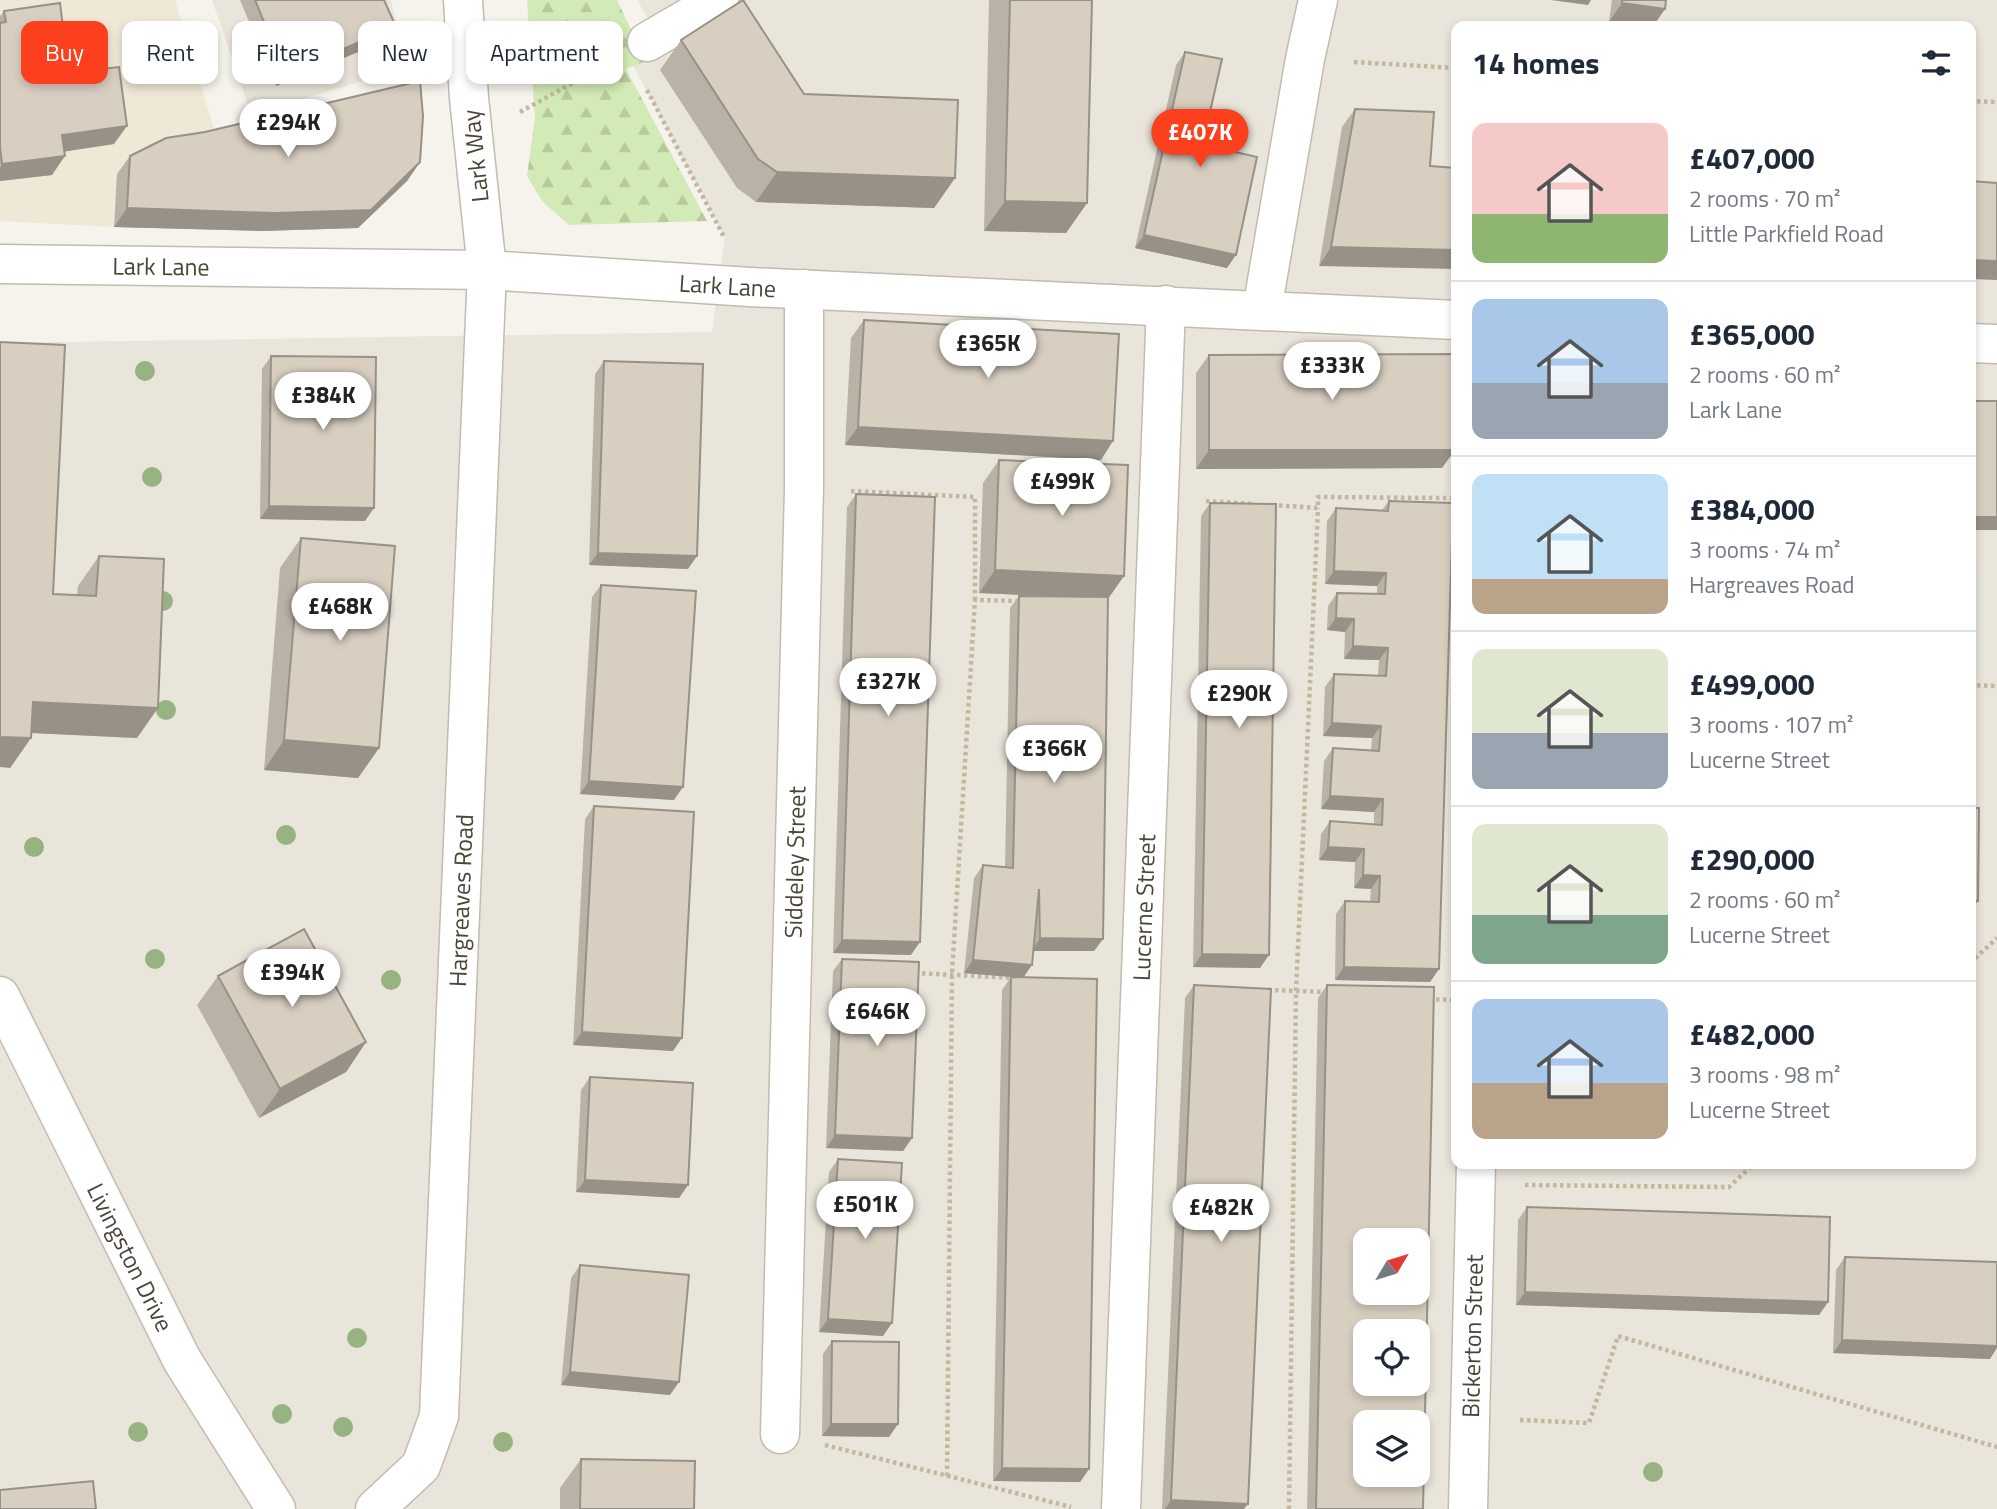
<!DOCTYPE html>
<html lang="en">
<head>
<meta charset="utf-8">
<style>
	:root { --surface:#fff; --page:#f2f2f3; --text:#1f2937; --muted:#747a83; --line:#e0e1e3; --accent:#fc3f1d }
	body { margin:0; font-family:"Titillium Web",sans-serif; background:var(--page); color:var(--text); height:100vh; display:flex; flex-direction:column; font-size:26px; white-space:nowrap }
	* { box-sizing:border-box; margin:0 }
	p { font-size:23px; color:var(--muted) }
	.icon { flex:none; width:38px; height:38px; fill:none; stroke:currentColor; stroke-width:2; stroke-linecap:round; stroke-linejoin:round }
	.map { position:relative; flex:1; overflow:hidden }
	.sheet { position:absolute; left:1451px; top:21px; width:525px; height:1148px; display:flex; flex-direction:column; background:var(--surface); border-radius:14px; box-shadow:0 4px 10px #0003 }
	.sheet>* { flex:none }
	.top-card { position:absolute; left:21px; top:21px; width:665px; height:63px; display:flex; gap:14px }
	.needle { width:46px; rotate:52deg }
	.buttons { position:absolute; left:1353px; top:1228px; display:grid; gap:14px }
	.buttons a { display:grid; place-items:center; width:77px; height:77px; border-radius:14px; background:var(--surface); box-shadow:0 4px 10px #0003; font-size:35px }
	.price { position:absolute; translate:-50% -60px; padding:0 16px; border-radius:24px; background:#fff; color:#222; font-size:23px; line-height:46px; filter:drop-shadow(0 2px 4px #0008) }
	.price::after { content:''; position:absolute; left:50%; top:42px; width:21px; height:16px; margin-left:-10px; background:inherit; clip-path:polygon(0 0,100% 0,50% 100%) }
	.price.active { background:var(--accent); color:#fff }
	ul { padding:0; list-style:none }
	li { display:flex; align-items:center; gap:21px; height:175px; padding:0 21px }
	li+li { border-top:2px solid var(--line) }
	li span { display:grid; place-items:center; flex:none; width:196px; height:140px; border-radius:14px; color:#555 }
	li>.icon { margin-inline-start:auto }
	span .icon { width:84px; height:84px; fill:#fffc; stroke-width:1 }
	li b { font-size:30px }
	h2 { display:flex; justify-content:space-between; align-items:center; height:84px; padding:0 21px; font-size:30px }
	.tag { padding:0 24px; border-radius:14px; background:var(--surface); box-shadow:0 4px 10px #0003; font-size:24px; line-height:63px }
	.tag.active { background:var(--accent); color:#fff }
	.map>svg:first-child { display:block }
	.residential { fill:#eae5da; fill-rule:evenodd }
	.education { fill:#efe8d6 }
	.forest { fill:url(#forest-firs) }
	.parking { fill:#e5e3e0 }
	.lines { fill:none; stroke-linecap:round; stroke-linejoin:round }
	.minor-casing { stroke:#c2bbae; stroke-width:41 }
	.path { stroke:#c4b79f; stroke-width:4.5; stroke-dasharray:3.5 3.5; stroke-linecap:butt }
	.minor { stroke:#fff; stroke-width:38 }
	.tree { fill:#97b381 }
	.wall { fill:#bab2a6 }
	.shaded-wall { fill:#979187 }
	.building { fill:#d8cfc1; stroke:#979187; stroke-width:2; fill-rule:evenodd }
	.labels { text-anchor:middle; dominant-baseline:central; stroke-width:6; stroke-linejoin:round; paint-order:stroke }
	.street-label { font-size:24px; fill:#4b4439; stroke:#fff }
</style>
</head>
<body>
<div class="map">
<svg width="1997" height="1509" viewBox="0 0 1997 1509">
	<defs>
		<pattern id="forest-firs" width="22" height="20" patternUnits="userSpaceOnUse" patternTransform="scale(1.75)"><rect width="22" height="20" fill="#d2eab5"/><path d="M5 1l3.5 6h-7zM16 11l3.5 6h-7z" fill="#b6ca9c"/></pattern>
	</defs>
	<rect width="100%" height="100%" fill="#f6f3ec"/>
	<path class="residential" d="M212 0H391L407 68 251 114Z
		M637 0H1997V1509H0V343L712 332 725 238 637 73 619 44 652 26ZM1456 26H1970V1164H1456ZM1365 1241H1418V1293H1365ZM1365 1332H1418V1384H1365ZM1365 1423H1418V1475H1365Z"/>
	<path class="education" d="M0 0H175L219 146 118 174 114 227 0 221Z"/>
	<path class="forest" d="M527 0H617L646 61 626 69 707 221 569 225 542 201 527 176 535 118Z"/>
	<path class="parking" d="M1971 564H1980V674H1971Z"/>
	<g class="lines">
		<defs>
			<g id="minor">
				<path d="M647 42 719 0"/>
				<path id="s1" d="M0 264 487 270 750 287 1456 320"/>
				<path d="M1262 310 1305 59 1318 0"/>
				<path d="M1970 343 1997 344"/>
				<path id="s2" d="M0 996 182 1360 276 1509"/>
				<path id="s3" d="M780 1434 804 488V289"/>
				<path id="s4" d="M375 1509 421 1466 439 1416 487 270 469 98 463 0"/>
				<path id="s5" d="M1121 1509 1166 305"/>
				<path id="s6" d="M1468 1509 1476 1164"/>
			</g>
		</defs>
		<use href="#minor" class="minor-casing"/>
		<path class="path" d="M1354 62 1456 68
			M647 90 724 237
			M1970 101 1997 102
			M520 112 607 64
			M851 491 975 497V600
			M1206 501 1253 504
			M1272 505 1318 508V497L1456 498
			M1970 685 1997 686
			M1970 963 1997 938
			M915 973 1015 978
			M1268 990 1326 992
			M1429 999 1456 1000
			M1525 1185 1729 1187 1754 1164
			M1520 1420 1589 1423 1618 1336 1997 1447
			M825 1445 1071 1507
			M947 1476 952 974 975 600 1020 601
			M1289 1509 1296 991 1318 508"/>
		<use href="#minor" class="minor"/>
	</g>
	<g class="tree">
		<circle cx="145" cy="371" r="10"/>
		<circle cx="152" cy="477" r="10"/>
		<circle cx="163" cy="601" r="10"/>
		<circle cx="166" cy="710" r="10"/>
		<circle cx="286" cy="835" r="10"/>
		<circle cx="34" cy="847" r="10"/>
		<circle cx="155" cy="959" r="10"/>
		<circle cx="391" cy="980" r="10"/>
		<circle cx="357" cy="1338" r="10"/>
		<circle cx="282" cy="1414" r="10"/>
		<circle cx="343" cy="1427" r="10"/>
		<circle cx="138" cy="1432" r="10"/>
		<circle cx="503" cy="1442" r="10"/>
		<circle cx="1653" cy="1472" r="10"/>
	</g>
	<path class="wall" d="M240 0H384L396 27 387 40 276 86Z
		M989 0H1092L1087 203 1066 233 984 231Z
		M1612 0H1666L1665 9 1653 26 1609 22Z
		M4 11 64 35 92 70 114 144 64 151 52 175 0 181V16Z
		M681 40 804 94 955 178 934 208 756 202 737 188 660 70Z
		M1185 52 1210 112 1222 149 1227 268 1135 248 1176 65Z
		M1355 109 1434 112 1319 266 1342 127Z
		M130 156 420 162 407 181 358 228 261 231 114 227 117 174Z
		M864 320 1101 460 845 445 851 338Z
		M1209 355 1442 468 1196 469V373Z
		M271 356 365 521 260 519 262 369Z
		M604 361 688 569 589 565 595 374Z
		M999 460 1108 598 1103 939 1094 951H1034L1024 977 1089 1469 1080 1482 993 1481 1002 990 1011 977 964 973 974 878 983 865 1005 867 1010 608 1019 596H1050L979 593 983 483Z
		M856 494 911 955 833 953 847 507Z
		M1389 501 1439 969 1430 982 1335 980 1336 914 1345 901H1370L1371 889 1354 888 1355 862 1319 860 1321 834 1330 821 1374 824V812L1321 809 1324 761 1333 748 1371 750 1372 738 1323 736 1325 687 1334 674 1378 676 1379 660 1344 659 1345 632 1327 630 1328 606 1337 593 1377 594V586L1325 584 1327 521 1336 508 1382 510Z
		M1210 503 1260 968 1193 967 1201 516Z
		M301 538 379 748 358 778 264 770 280 568Z
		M99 556 137 738 32 733 31 738 10 768 53 594 77 595 78 586Z
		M601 585 674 800 580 794 592 597Z
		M594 806 673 1051 573 1045 585 819Z
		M842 959 912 1138 903 1151 826 1148 833 971Z
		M218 976 366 1042 346 1072 259 1118 197 1005Z
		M1194 985 1244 1509H1162L1185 998Z
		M1327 985 1423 1509H1307L1318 998Z
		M590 1077 688 1185 679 1198 576 1192 581 1090Z
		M838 1159 883 1336 819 1332 829 1172Z
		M1527 1207 1828 1302 1819 1315 1516 1305 1518 1220Z
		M1845 1257 1990 1359 1833 1353 1836 1270Z
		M580 1265 670 1395 561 1385 571 1278Z
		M832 1341 889 1437 822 1436 823 1354Z
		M581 1459 694 1509H560V1488Z"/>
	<path class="shaded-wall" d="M1551 0H1591L1588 5Z
		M1622 3 1665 9 1653 26 1609 22Z
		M396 27 387 40 276 86 285 73Z
		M127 126 114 144 49 154 62 135Z
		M65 156 52 175 0 181V168L2 164Z
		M420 162 407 181 358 228 261 231 114 227 127 208Z
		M777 172 955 178 934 208 756 202Z
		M1005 201 1087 203 1066 233 984 231Z
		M1144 235 1236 255 1227 268 1135 248Z
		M1331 247 1456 250V269L1319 266Z
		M1970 260 1997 261V280L1970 279Z
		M858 427 1113 441 1101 460 845 445Z
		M1209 450H1455L1442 468 1196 469Z
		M269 506 374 508 365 521 260 519Z
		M1970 517H1997V530H1970Z
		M598 553 697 556 688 569 589 565Z
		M995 570 1124 576 1108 599 979 593Z
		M1334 571 1386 573 1377 586 1325 584Z
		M1336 618 1354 619 1345 632 1327 630Z
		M1353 646 1388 648 1379 660 1344 659Z
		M33 702 158 708 137 738 12 732Z
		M1332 723 1381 726 1372 738 1323 736Z
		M0 737 31 738 10 768 0 767Z
		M284 740 379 748 358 778 264 770Z
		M589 781 683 787 674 800 580 794Z
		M1330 796 1383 799 1374 812 1321 809Z
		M1328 847 1364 849 1355 862 1319 860Z
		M1363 875 1380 876 1371 889 1354 888Z
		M1970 900 1978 901 1970 911Z
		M1040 938 1103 939 1094 951H1031Z
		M842 940 920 942 911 955 833 953Z
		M1202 954 1269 955 1260 968 1193 967Z
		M973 960 1032 965 1023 978 964 973Z
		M1344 967 1439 969 1430 982 1335 980Z
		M582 1032 682 1038 673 1051 573 1045Z
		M366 1042 346 1072 259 1118 280 1089Z
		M835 1135 912 1138 903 1151 826 1148Z
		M585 1180 688 1185 679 1198 576 1192Z
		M1525 1292 1828 1302 1819 1315 1516 1305Z
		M828 1319 892 1323 883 1336 819 1332Z
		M1842 1340 1997 1346V1348L1990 1359 1833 1353Z
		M570 1372 679 1382 670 1395 561 1385Z
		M831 1424H898L889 1437 822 1436Z
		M1002 1468 1089 1469 1080 1482 993 1481Z
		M1171 1500 1248 1504 1244 1509H1165Z"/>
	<path class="building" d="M255 0H384L396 27 285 73Z
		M743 0 804 94 958 100 955 178 777 172 758 159 681 40Z
		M1010 0H1092L1087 203 1005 201Z
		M1622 0H1666L1665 9 1622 3Z
		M60 3 64 35 86 32 92 70 119 67 127 126 62 135 65 156 2 164 0 147V23L6 22 4 11Z
		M1185 52 1222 59 1210 112 1229 116 1222 149 1257 157 1236 255 1144 235Z
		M420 81 423 116 420 162 371 210 274 213 127 208 130 156 166 138 205 132Z
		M1355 109 1434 112 1430 166 1456 168V250L1331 247Z
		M1970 181 1997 183V261L1970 260Z
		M864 320 1119 334 1113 441 858 427Z
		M0 342 65 345 53 594 96 596 99 556 164 559 158 708 33 702 31 738 0 737Z
		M1455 354V450H1209V355Z
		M271 356 376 357 374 508 269 506Z
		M604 361 703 364 697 556 598 553Z
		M1970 401H1997V517H1970Z
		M999 460 1128 465 1124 576 995 570Z
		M856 494 935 497 920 942 842 940Z
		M1389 501 1453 503 1439 969 1344 967 1345 901 1379 902 1380 876 1363 875 1364 849 1328 847 1330 821 1382 825 1383 799 1330 796 1333 748 1379 751 1381 726 1332 723 1334 674 1386 676 1388 648 1353 646 1354 619 1336 618 1337 593 1385 594 1386 573 1334 571 1336 508 1388 511Z
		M1210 503 1276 504 1269 955 1202 954Z
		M301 538 395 546 379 748 284 740Z
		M601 585 696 591 683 787 589 781Z
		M1019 596 1108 597 1103 939 1040 938 1039 889 1032 965 973 960 983 865 1013 868Z
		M594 806 694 812 682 1038 582 1032Z
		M1970 808H1979L1978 901 1970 900Z
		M304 929 366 1042 280 1089 218 976Z
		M842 959 919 962 912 1138 835 1135Z
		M1011 977 1097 979 1089 1469 1002 1468Z
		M1194 985 1271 989 1248 1504 1171 1500Z
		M1327 985 1434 987 1423 1509H1316ZM1365 1241H1418V1293H1365ZM1365 1332H1418V1384H1365ZM1365 1423H1418V1475H1365Z
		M590 1077 693 1083 688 1185 585 1180Z
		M838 1159 902 1163 892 1323 828 1319Z
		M1527 1207 1830 1217 1828 1302 1525 1292Z
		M1845 1257 1997 1262V1346L1842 1340Z
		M580 1265 689 1275 679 1382 570 1372Z
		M832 1341 899 1342 898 1424H831Z
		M581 1459 695 1461 694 1509H580Z
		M93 1481 96 1509H0V1490Z"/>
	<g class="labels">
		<g class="street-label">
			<text transform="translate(475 156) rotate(-96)">Lark Way</text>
			<text stroke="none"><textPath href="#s1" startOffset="161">Lark Lane</textPath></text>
			<text stroke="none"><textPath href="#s1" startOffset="728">Lark Lane</textPath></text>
			<text stroke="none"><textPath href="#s3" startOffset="572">Siddeley Street</textPath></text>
			<text stroke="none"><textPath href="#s4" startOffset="632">Hargreaves Road</textPath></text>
			<text stroke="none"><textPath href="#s5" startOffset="602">Lucerne Street</textPath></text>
			<text stroke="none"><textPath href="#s2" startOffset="292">Livingston Drive</textPath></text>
			<text stroke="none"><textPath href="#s6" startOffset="173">Bickerton Street</textPath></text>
		</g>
	</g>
</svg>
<div class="buttons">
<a><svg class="needle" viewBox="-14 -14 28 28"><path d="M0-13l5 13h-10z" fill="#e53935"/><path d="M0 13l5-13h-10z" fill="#747a83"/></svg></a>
<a><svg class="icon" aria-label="locate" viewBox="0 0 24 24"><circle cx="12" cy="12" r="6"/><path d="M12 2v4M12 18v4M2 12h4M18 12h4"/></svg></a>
<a><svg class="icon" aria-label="layers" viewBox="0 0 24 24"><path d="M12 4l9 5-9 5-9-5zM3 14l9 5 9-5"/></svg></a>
</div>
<b class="price" style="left:288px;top:159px">£294K</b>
<b class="price active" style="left:1200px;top:169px">£407K</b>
<b class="price" style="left:988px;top:380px">£365K</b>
<b class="price" style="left:1332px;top:402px">£333K</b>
<b class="price" style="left:323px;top:432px">£384K</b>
<b class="price" style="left:1062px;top:518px">£499K</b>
<b class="price" style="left:340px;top:643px">£468K</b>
<b class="price" style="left:888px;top:718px">£327K</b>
<b class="price" style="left:1239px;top:730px">£290K</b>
<b class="price" style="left:1054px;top:785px">£366K</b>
<b class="price" style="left:292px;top:1009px">£394K</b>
<b class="price" style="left:877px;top:1048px">£646K</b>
<b class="price" style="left:865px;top:1241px">£501K</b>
<b class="price" style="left:1221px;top:1244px">£482K</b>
<div class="top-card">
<a class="tag active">Buy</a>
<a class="tag">Rent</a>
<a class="tag">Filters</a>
<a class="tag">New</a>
<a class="tag">Apartment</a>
</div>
<section class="sheet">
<h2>14 homes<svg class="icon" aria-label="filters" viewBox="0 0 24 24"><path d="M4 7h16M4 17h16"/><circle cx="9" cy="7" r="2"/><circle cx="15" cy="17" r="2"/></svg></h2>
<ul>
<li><span style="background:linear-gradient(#f6c9c9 65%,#8fb573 0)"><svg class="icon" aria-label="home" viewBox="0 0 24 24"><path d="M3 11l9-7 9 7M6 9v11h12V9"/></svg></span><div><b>£407,000</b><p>2 rooms · 70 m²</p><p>Little Parkfield Road</p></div></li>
<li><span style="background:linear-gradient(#a9c7e8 60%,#9aa5b1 0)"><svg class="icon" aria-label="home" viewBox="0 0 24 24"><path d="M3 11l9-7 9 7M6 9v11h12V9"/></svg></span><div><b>£365,000</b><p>2 rooms · 60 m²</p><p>Lark Lane</p></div></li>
<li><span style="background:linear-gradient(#bfe0f5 75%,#b9a48a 0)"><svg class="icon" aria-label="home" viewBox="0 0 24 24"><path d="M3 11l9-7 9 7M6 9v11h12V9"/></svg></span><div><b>£384,000</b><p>3 rooms · 74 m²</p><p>Hargreaves Road</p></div></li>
<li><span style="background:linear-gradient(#dfe7d0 60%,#9aa5b1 0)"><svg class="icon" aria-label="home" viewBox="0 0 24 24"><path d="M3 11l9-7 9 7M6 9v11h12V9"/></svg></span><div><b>£499,000</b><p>3 rooms · 107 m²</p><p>Lucerne Street</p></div></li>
<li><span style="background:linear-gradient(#dfe7d0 65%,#7fa58c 0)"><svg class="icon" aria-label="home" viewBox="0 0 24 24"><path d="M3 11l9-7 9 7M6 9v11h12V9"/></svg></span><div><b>£290,000</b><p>2 rooms · 60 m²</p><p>Lucerne Street</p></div></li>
<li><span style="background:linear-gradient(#a9c7e8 60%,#b9a48a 0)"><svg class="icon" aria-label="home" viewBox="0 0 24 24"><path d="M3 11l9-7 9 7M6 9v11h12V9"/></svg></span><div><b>£482,000</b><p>3 rooms · 98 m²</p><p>Lucerne Street</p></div></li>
</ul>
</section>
</div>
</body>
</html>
